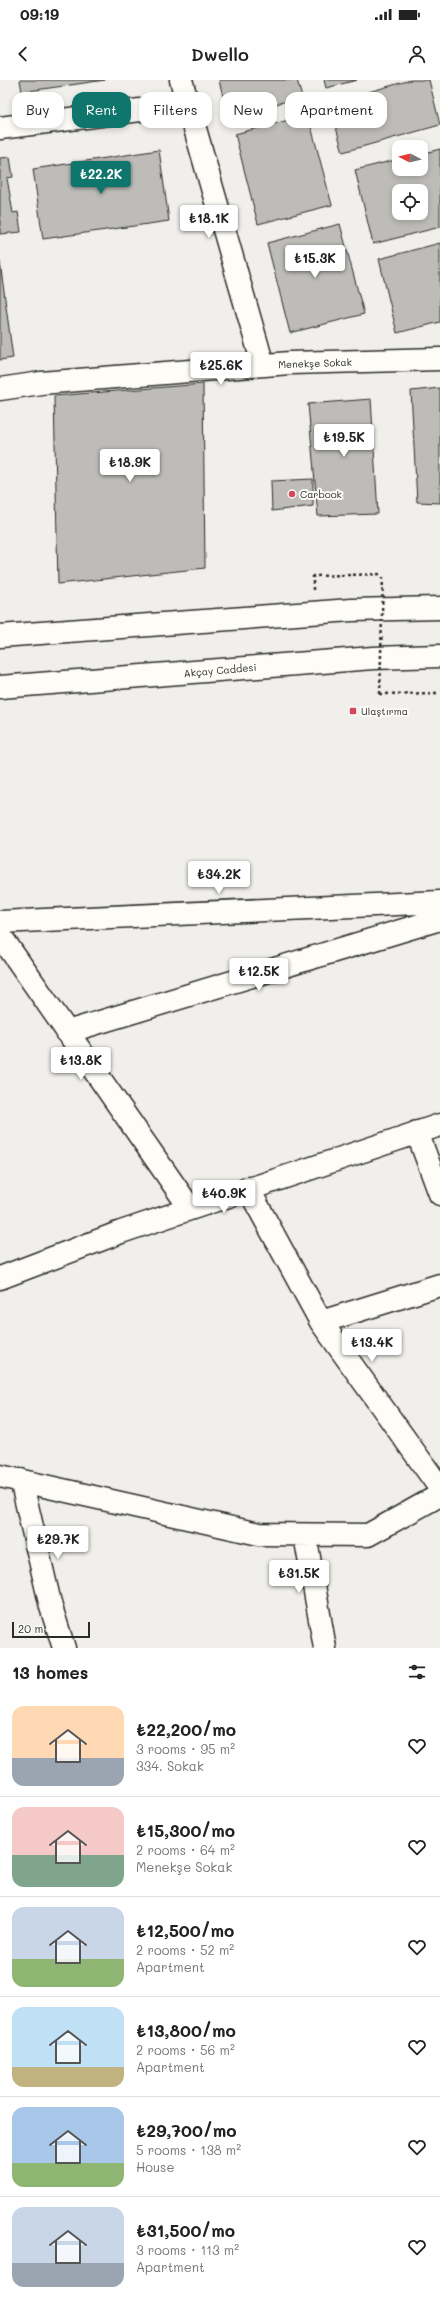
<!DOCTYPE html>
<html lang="en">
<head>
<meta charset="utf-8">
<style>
	:root { --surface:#fff; --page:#f2f2f2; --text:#222; --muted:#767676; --line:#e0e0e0; --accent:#0f766e }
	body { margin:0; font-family:Mali,sans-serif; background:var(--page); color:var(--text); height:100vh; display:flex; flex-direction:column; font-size:15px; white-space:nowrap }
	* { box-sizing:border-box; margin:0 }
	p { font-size:13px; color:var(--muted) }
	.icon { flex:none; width:22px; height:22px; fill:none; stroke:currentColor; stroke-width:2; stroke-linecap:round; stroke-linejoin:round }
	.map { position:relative; height:1568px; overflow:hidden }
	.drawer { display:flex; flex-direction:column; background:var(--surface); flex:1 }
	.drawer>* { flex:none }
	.hud { position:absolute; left:12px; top:12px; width:416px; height:36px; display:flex; gap:8px }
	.needle { width:26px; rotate:277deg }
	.buttons { position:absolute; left:392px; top:60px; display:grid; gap:8px }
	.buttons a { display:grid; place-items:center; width:36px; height:36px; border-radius:8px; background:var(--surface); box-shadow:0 2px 6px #0003; font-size:20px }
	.scale { position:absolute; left:12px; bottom:10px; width:78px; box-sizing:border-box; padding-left:4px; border:2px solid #2b2b2b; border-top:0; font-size:11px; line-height:14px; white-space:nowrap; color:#2b2b2b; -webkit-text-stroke:3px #fdfcf7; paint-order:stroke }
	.price { position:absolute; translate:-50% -34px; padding:0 9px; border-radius:4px; background:#fff; color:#222; font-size:13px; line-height:26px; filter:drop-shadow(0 1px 2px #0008) }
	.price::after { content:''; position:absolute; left:50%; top:24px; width:12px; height:9px; margin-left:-6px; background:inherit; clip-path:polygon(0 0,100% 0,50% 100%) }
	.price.current { background:var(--accent); color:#fff }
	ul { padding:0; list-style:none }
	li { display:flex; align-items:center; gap:12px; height:100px; padding:0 12px }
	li+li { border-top:1px solid var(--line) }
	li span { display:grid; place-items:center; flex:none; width:112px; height:80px; border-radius:12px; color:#555 }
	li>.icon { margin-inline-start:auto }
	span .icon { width:48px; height:48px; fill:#fffc; stroke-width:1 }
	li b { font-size:17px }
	h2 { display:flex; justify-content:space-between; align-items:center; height:48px; padding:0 12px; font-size:17px }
	.tag { padding:0 14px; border-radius:12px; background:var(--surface); box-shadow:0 2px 6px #0003; font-size:14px; line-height:36px }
	.tag.current { background:var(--accent); color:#fff }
	.status { display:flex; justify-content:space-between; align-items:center; height:28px; padding:0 20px; background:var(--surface); direction:ltr }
	.status svg { height:11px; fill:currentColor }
	header { display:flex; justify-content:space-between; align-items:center; height:52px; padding:0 12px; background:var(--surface); font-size:18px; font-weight:600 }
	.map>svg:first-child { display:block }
	.building { fill:#bdbcb8; stroke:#2b2b2b; fill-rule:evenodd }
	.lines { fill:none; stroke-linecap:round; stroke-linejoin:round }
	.minor-casing { stroke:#2b2b2b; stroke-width:25 }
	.highway-casing { stroke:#2b2b2b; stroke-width:25 }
	.path { stroke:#2b2b2b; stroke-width:2.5; stroke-dasharray:3 3; stroke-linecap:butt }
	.minor { stroke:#fdfcf7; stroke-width:22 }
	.highway { stroke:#fdfcf7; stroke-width:22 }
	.path-bridge { stroke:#2b2b2b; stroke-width:2.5; stroke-dasharray:3 3; stroke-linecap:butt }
	.poi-dot { fill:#d1495b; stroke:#fdfcf7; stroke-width:1.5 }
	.labels { text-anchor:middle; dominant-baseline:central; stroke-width:4; stroke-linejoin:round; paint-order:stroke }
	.street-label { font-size:10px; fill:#2b2b2b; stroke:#fdfcf7 }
	.poi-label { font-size:10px; fill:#2b2b2b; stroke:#fdfcf7; text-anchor:start }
</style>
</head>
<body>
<div class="status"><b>09:19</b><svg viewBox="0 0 49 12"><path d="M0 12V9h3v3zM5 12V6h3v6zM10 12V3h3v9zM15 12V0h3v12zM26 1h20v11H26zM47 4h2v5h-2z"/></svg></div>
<header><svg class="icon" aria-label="back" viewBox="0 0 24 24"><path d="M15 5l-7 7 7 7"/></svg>Dwello<svg class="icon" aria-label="person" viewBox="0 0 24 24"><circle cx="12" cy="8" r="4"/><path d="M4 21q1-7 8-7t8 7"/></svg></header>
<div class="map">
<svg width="440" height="1568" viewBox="0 0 440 1568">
	<rect width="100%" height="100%" fill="#f0efeb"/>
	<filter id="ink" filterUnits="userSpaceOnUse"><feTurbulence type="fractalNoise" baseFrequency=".025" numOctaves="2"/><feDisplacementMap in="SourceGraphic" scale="8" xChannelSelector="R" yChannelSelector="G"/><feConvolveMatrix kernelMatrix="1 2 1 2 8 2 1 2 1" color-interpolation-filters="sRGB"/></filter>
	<g filter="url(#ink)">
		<path class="building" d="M20 0H105L22 12Z
			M219 0H297L302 17 228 37Z
			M324 0H357L326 8Z
			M411 0H429L440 45 343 72 329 23Z
			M308 35 332 125 258 144 235 54Z
			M440 69V147L373 164 355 90 399 79V89H421V74ZM399 111H421V133H399Z
			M159 70 169 141 43 159 33 89Z
			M10 77 13 97 7 98 13 133 18 132 21 152 0 154V78Z
			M340 144 364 234 290 253 267 163Z
			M440 163V242L397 253 379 179Z
			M0 182 13 278 0 280Z
			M203 304 205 488 58 504 54 316Z
			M440 308V423L417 422 411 311Z
			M371 319 378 434 318 436 308 324Z
			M313 399V426L272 431 271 401Z"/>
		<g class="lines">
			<defs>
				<path id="minor" d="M181 0 263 285
					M0 48 187 24
					M0 309 41 303 290 283 440 279
					M0 842 440 822
					M0 855 190 1128
					M67 952 440 839
					M417 1052 440 1114
					M248 1108 321 1242
					M0 1198 121 1152 440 1045
					M440 1205 321 1242 440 1408
					M0 1396 259 1454 368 1455 440 1415
					M21 1400 51 1527 64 1568
					M305 1455 325 1568"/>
				<path id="highway" d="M0 556 351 530 440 528
					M0 607 373 578 440 576"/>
			</defs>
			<use href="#minor" class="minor-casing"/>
			<use href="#highway" class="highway-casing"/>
			<path class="path" d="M313 510V496L383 494
				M380 614 440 613"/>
			<use href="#minor" class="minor"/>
			<use href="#highway" class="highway"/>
			<path class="path-bridge" d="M380 614 383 494"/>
		</g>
	</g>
	<g class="poi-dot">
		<circle cx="292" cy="414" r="4"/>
		<rect x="349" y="627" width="8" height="8" rx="2"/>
	</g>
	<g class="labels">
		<g class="street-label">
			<text transform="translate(315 283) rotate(-2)">Menekşe Sokak</text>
			<text transform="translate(220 590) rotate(-5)">Akçay Caddesi</text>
		</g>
		<g class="poi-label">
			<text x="300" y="414">Carbook</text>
			<text x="361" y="631">Ulaştırma</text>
		</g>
	</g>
</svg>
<div class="buttons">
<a><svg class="needle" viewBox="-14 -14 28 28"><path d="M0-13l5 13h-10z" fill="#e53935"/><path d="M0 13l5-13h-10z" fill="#767676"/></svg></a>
<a><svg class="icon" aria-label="locate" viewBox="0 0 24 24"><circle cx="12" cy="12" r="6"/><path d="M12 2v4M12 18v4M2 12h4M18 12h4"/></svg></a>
</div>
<div class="scale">20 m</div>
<b class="price current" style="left:101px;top:115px">₺22.2K</b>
<b class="price" style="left:209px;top:159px">₺18.1K</b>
<b class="price" style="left:315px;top:199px">₺15.3K</b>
<b class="price" style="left:221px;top:306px">₺25.6K</b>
<b class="price" style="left:344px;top:378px">₺19.5K</b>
<b class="price" style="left:130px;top:403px">₺18.9K</b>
<b class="price" style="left:219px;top:815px">₺34.2K</b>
<b class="price" style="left:259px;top:912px">₺12.5K</b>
<b class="price" style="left:81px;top:1001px">₺13.8K</b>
<b class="price" style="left:224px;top:1134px">₺40.9K</b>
<b class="price" style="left:372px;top:1283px">₺13.4K</b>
<b class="price" style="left:58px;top:1480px">₺29.7K</b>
<b class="price" style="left:299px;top:1514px">₺31.5K</b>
<div class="hud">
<a class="tag">Buy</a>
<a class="tag current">Rent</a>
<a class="tag">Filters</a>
<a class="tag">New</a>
<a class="tag">Apartment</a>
</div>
</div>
<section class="drawer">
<h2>13 homes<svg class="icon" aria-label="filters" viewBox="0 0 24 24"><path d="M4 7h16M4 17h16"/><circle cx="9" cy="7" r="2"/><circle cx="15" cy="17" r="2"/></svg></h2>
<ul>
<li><span style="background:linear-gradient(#ffd9b3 65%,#9aa5b1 0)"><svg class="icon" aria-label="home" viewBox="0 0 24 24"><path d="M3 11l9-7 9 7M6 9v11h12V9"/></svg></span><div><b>₺22,200/mo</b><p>3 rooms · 95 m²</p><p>334. Sokak</p></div><svg class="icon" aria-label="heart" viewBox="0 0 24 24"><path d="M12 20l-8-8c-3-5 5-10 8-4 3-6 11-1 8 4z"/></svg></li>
<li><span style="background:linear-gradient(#f6c9c9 60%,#7fa58c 0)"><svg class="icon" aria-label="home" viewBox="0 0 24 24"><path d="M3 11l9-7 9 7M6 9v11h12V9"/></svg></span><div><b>₺15,300/mo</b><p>2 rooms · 64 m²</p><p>Menekşe Sokak</p></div><svg class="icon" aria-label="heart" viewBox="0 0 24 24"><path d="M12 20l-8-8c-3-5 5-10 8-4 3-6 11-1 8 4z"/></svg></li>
<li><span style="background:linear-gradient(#c9d6e8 65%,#8fb573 0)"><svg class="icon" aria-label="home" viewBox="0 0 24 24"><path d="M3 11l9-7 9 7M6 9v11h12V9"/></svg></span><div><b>₺12,500/mo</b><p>2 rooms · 52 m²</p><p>Apartment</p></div><svg class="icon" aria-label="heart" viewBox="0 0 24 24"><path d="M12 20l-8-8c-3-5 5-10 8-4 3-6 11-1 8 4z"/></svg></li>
<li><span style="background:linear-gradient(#bfe0f5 75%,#c2b280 0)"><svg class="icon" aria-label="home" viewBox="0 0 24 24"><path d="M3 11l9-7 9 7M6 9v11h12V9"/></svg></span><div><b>₺13,800/mo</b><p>2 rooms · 56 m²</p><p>Apartment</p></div><svg class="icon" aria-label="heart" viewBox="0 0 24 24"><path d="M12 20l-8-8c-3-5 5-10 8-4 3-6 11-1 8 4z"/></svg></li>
<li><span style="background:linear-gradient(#a9c7e8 70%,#8fb573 0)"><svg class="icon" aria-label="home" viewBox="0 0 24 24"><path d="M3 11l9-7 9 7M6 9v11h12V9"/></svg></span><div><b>₺29,700/mo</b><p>5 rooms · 138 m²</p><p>House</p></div><svg class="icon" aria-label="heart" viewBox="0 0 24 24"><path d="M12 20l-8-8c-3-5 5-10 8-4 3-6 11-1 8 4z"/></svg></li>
<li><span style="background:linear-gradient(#c9d6e8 70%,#9aa5b1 0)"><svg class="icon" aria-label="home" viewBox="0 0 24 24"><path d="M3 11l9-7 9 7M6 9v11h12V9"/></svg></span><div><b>₺31,500/mo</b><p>3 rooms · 113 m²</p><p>Apartment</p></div><svg class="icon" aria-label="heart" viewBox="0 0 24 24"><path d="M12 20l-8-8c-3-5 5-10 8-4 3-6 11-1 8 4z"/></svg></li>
</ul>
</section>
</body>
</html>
